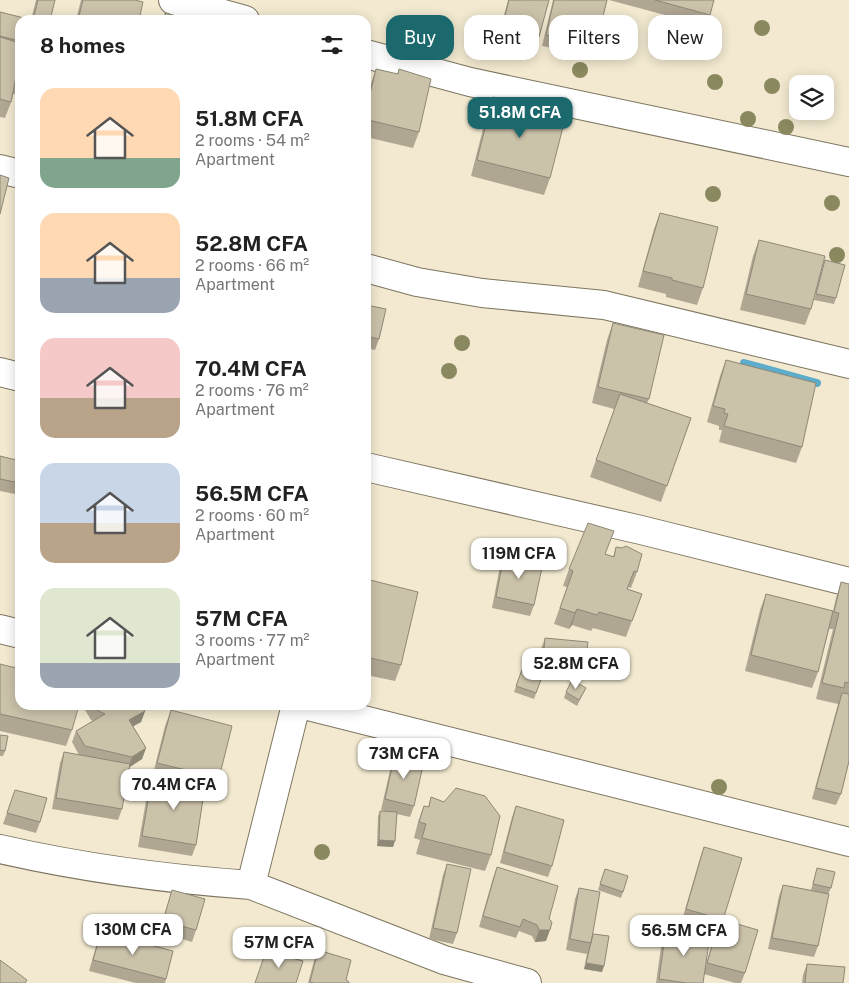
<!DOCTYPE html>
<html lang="en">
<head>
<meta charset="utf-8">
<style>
	:root { --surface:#fff; --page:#f6f6f6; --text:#222; --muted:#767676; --accent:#1c696d }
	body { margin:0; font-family:"Public Sans",sans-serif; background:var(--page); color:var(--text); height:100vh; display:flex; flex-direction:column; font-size:19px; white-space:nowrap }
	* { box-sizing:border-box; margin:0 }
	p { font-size:16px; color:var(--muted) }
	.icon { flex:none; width:28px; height:28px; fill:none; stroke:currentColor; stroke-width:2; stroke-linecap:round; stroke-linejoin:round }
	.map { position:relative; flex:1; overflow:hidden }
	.panel { position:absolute; left:15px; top:15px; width:356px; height:695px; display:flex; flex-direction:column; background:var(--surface); border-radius:15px; box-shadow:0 2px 12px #0003 }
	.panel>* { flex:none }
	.top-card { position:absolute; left:386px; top:15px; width:388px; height:45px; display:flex; gap:10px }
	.buttons { position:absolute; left:789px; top:75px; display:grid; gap:10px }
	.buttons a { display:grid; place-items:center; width:45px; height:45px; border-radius:10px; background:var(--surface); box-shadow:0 2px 12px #0003; font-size:25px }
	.price { position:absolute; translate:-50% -42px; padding:0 11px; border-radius:10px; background:#fff; color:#222; font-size:16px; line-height:32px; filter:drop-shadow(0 1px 2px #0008) }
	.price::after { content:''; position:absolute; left:50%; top:30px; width:15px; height:11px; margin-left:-8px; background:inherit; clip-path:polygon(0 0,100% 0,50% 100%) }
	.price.on { background:var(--accent); color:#fff }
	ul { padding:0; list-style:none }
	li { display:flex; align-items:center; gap:15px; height:125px; padding:0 25px }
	li span { display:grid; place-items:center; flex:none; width:140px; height:100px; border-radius:15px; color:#555 }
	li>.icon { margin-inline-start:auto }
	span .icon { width:60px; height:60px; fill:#fffc; stroke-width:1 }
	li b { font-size:21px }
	h2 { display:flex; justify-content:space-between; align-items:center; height:60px; padding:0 25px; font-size:21px }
	.tag { padding:0 18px; border-radius:15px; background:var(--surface); box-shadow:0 2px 12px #0003; font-size:18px; line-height:45px }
	.tag.on { background:var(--accent); color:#fff }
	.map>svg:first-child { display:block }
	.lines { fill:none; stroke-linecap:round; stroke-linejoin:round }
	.stream { stroke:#5daccb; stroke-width:8 }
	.street-casing { stroke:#7d755f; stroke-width:30 }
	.street { stroke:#fff; stroke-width:28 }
	.tree { fill:#8a885f }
	.wall { fill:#afa792 }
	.shaded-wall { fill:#8e8877 }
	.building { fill:#cbc2aa; stroke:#8e8877 }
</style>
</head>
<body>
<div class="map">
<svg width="849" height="983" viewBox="0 0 849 983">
	<rect width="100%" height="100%" fill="#f2e9d0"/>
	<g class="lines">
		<path class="stream" d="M744 363 817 383"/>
		<defs>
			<path id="street" d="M173 0 245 20
				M366 54 470 82 849 162
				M0 169 20 174
				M366 268 417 282 482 293 604 305 849 364
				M0 372 20 377
				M366 467 641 530 849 582
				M0 629 20 634
				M296 705 251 885 444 960 527 983
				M304 705 849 842
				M0 849C83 868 166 879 251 885"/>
		</defs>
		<use href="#street" class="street-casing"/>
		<use href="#street" class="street"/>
	</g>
	<g class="tree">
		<circle cx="762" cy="28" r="8"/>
		<circle cx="580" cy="70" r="8"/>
		<circle cx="715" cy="82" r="8"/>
		<circle cx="772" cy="86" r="8"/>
		<circle cx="748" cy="119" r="8"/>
		<circle cx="786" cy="127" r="8"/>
		<circle cx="713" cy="194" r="8"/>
		<circle cx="832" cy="203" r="8"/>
		<circle cx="837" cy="255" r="8"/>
		<circle cx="462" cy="343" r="8"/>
		<circle cx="449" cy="371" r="8"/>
		<circle cx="719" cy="787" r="8"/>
		<circle cx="322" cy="852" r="8"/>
	</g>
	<path class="wall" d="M36 0H55L50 20H20V95L13 94 11 102 5 118 0 117V12L31 20Z
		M81 0H135L139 20H76Z
		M508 0H549L539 37 535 48 498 38Z
		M553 0H607L596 45 592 56 542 46Z
		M609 0H714L706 26Z
		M165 13 188 20H162Z
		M376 69 397 74 399 69 419 132 413 148 366 137V101L370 86Z
		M493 97 532 115 550 178 544 195 471 176 487 113Z
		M660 213 703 288 697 305 666 297V294L638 287 654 229Z
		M759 240 811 309 805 325 740 310 753 256Z
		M825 260 836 298 834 304 814 300Z
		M366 305 379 339 375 350 366 348Z
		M613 323 649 399 647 403 691 418 661 502 590 477 614 409 592 403 607 340Z
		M726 360 802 447 796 463 719 442 722 430H719V426L707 422 720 376Z
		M0 456 20 461V495L0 491Z
		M616 547 637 572 631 588 628 587V589L642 594 626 637 593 628 591 631 572 625 569 629 554 624 567 587 563 586 569 569 605 555 613 557Z
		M504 555 534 605 530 616 492 608 500 566Z
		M366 579 401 665 395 681 366 675Z
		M841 582 849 584V761L841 794 836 805 812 799 838 704 816 699 833 629H829L818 672 812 688 745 671 760 610 766 594 833 611 836 598Z
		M545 638 585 664 581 675 539 670 541 649Z
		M0 664 72 730 66 746 0 731Z
		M523 667 543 674 534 699 514 692Z
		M586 688 577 706 564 698 566 692Z
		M87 705H141L145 711 141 722 133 726 146 748 142 759 130 767 122 809 118 820 52 809 60 763 64 752 79 755 72 742 76 731 93 721 91 720 85 710Z
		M171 710 219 778 213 794 204 792 196 845 192 856 138 847 148 789 152 778 165 726Z
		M0 735 5 751 3 756H0Z
		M395 754 414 806 410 817 397 814 393 847 377 846 378 816 380 811H384L381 810 391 766Z
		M15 790 40 822 36 833 3 824Z
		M431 797 491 855 485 871 416 854 420 840 414 838 418 822 424 806 428 807Z
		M516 806 552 866 548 877 500 863 512 817Z
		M704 847 723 920 745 973 741 983H735L704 974 703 983H656L662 940 666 929 705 968 716 930 682 920 700 858Z
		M447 864 457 933 453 944 429 939 443 875Z
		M497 867 549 919 546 941 535 942 532 936 519 931 516 938 479 927 493 878Z
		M817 868 831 888 828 894 818 946 814 957 768 949 779 896 783 885 821 892 811 890Z
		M605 869 623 892 621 898 598 890Z
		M579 888 593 934 602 972 584 969 587 954 566 950 575 899Z
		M172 890 196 930 192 942 159 932Z
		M101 932 166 979 165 983H136L89 971 97 943Z
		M318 950 346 980 349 983H308L314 961Z
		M807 964 843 983H802L803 975Z"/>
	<path class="shaded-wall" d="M577 609 572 625 569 629 575 613Z
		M543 659 585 664 581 675 539 670Z
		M145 711 141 722 125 731 129 720Z
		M146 748 142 759 128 768 132 757Z
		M379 840 395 841 393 847 377 846Z
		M539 930H550L546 941 535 942Z
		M586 963 604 966 602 972 584 969Z"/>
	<path class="building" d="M38 0H55L50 20H33Z
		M83 0H135L143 2 139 20H78Z
		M509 0H549L539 37 502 27Z
		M554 0H607L596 45 546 35Z
		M655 0H714L710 15Z
		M0 12 32 20H20V41L0 36Z
		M165 13 188 20H166Z
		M0 37 20 43V78L16 77 11 102 0 99Z
		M376 69 398 74 399 69 431 79 419 132 368 120 366 132V110Z
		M493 97 533 108 532 115 564 123 550 178 477 160Z
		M0 175 9 178 0 214Z
		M660 213 718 227 703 288 672 280V278L643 271Z
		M759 240 825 256 811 309 746 294Z
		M825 260 845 265 836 298 816 294Z
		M366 305 386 309 379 339 366 336Z
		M613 323 664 335 649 399 598 387Z
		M726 360 816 383 802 447 724 426 728 414 724 413 725 409 713 406Z
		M620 394 691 418 667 486 596 460Z
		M0 456 20 461V483L0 479Z
		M588 523 614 531 605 554 614 557 616 547 622 548 626 546 642 554 637 572 634 571 627 589 642 594 632 621 599 612 597 615 577 609 575 613 560 608 573 571 569 569Z
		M504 555 543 563 534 605 496 597Z
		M366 579 418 592 401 665 366 657Z
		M841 582 849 584V683L845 682 844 688 822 683 839 613 834 612Z
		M766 594 833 611 818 672 751 655Z
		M545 638 588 642 585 664 543 659Z
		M0 664 20 669V705H79L72 730 0 714Z
		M523 667 543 674 536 693 516 686Z
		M572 680 586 688 579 700 566 692Z
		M842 693 849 694V761L841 794 816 788Z
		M93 705H141L145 711 129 720 146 748 132 757 85 746 76 731 105 714 95 709Z
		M171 710 232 726 219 778 157 763Z
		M0 735 8 736 5 751 0 750Z
		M64 752 130 764 122 809 56 798Z
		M395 754 424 761 414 806 385 799Z
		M152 777 205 786 196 845 142 836Z
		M456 788 485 796 500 816 491 855 422 838 426 824 419 822 424 806 429 807 431 797 444 802Z
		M15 790 47 798 40 822 7 813Z
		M516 806 564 820 552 866 504 852Z
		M380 811 397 812 395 841 379 840Z
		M704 847 742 858 723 920 758 930 745 973 707 963 720 919 686 909Z
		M447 864 471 869 457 933 433 928Z
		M497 867 558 886 549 919 552 922 550 930H539L537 925 523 919 520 927 483 916Z
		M817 868 835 872 831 888 813 884Z
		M605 869 628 876 623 892 600 884Z
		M783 885 829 894 818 946 772 938Z
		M579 888 600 892 591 943 570 939Z
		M172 890 205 899 196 930 163 921Z
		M666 929 710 936 703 983H687L659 979Z
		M101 932 173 951 166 979 93 960Z
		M593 934 609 936 604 966 586 963Z
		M318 950 351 960 346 980 349 982V983H314L310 982Z
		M266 951 303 961 296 983H255Z
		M0 960 27 980 25 983H0Z
		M807 964 845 967 843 983H805Z"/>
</svg>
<div class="buttons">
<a><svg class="icon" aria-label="layers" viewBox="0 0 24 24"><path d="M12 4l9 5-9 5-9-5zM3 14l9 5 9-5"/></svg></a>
</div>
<b class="price on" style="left:520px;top:139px">51.8M CFA</b>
<b class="price" style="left:519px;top:580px">119M CFA</b>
<b class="price" style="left:576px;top:690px">52.8M CFA</b>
<b class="price" style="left:404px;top:780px">73M CFA</b>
<b class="price" style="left:174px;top:811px">70.4M CFA</b>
<b class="price" style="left:133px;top:956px">130M CFA</b>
<b class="price" style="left:684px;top:957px">56.5M CFA</b>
<b class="price" style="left:279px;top:969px">57M CFA</b>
<div class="top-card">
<a class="tag on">Buy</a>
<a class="tag">Rent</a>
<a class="tag">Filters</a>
<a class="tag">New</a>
</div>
<section class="panel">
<h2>8 homes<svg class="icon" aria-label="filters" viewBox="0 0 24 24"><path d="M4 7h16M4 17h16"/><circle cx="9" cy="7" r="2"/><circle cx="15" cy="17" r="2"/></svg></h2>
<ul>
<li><span style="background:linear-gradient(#ffd9b3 70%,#7fa58c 0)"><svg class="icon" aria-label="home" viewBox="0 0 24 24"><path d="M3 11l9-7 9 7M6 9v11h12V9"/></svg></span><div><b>51.8M CFA</b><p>2 rooms · 54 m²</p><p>Apartment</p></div></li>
<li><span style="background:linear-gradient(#ffd9b3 65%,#9aa5b1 0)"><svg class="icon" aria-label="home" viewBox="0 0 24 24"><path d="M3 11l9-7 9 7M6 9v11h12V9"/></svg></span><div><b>52.8M CFA</b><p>2 rooms · 66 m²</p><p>Apartment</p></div></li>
<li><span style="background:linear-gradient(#f6c9c9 60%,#b9a48a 0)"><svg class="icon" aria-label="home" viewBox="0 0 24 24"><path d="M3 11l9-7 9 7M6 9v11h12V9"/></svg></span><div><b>70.4M CFA</b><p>2 rooms · 76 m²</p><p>Apartment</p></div></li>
<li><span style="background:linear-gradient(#c9d6e8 60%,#b9a48a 0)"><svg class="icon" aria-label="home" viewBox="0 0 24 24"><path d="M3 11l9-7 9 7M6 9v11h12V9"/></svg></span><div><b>56.5M CFA</b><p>2 rooms · 60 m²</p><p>Apartment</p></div></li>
<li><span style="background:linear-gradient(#dfe7d0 75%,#9aa5b1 0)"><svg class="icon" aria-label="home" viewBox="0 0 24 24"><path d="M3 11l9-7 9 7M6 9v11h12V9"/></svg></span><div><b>57M CFA</b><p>3 rooms · 77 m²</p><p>Apartment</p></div></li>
</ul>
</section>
</div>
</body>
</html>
